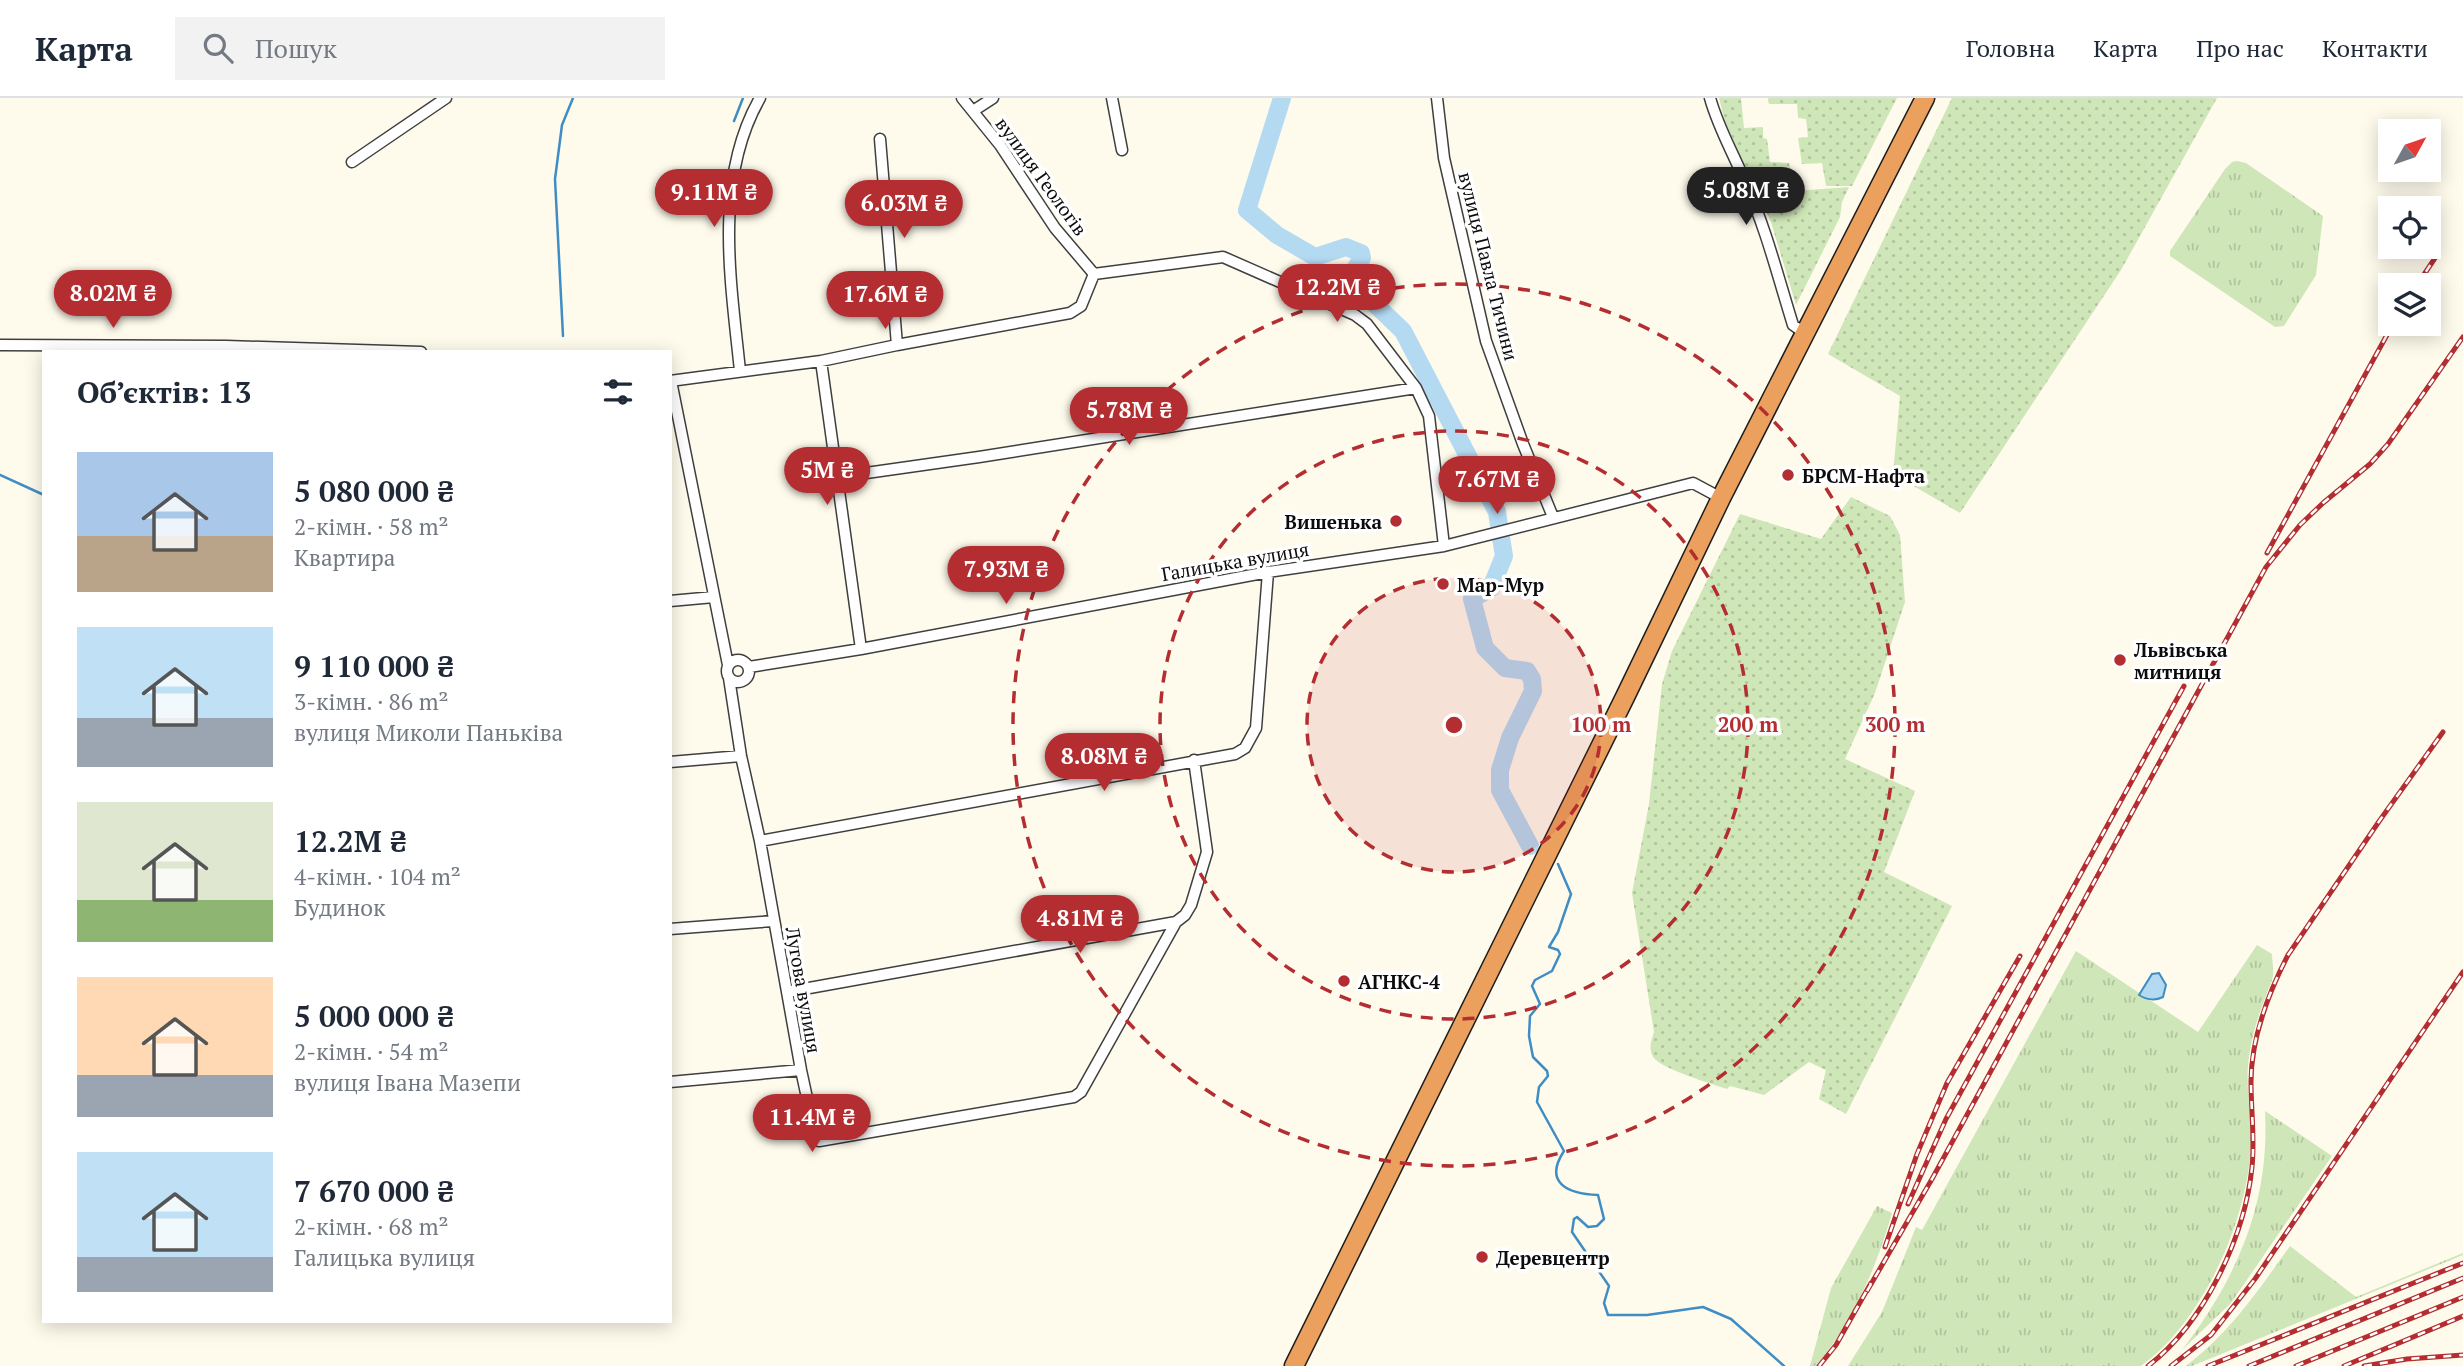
<!DOCTYPE html>
<html lang="uk">
<head>
<meta charset="utf-8">
<style>
	:root { --surface:#fff; --page:#f2f2f3; --text:#1f2937; --muted:#747a83; --line:#e0e1e3; --accent:#b32d31 }
	body { margin:0; font-family:"PT Serif",serif; background:var(--page); color:var(--text); height:100vh; display:flex; flex-direction:column; font-size:26px; white-space:nowrap }
	* { box-sizing:border-box; margin:0 }
	p { font-size:23px; color:var(--muted) }
	.icon { flex:none; width:38px; height:38px; fill:none; stroke:currentColor; stroke-width:2; stroke-linecap:round; stroke-linejoin:round }
	.map { position:relative; flex:1; overflow:hidden }
	.side { position:absolute; left:42px; top:252px; width:630px; height:973px; display:flex; flex-direction:column; background:var(--surface); border-radius:0px; box-shadow:0 4px 18px #0003 }
	.side>* { flex:none }
	.needle { width:46px; rotate:50deg }
	.tools { position:absolute; left:2378px; top:21px; display:grid; gap:14px }
	.tools a { display:grid; place-items:center; width:63px; height:63px; border-radius:0px; background:var(--surface); box-shadow:0 4px 18px #0003; font-size:35px }
	.price { position:absolute; translate:-50% -60px; padding:0 16px; border-radius:24px; background:var(--accent); color:#fff; font-size:23px; line-height:46px; filter:drop-shadow(0 2px 4px #0008) }
	.price::after { content:''; position:absolute; left:50%; top:42px; width:21px; height:16px; margin-left:-10px; background:inherit; clip-path:polygon(0 0,100% 0,50% 100%) }
	.price.selected { background:#222; color:#fff }
	ul { padding:0; list-style:none }
	li { display:flex; align-items:center; gap:21px; height:175px; padding:0 35px }
	li span { display:grid; place-items:center; flex:none; width:196px; height:140px; border-radius:0px; color:#555 }
	li>.icon { margin-inline-start:auto }
	span .icon { width:84px; height:84px; fill:#fffc; stroke-width:1 }
	li b { font-size:30px }
	h2 { display:flex; justify-content:space-between; align-items:center; height:84px; padding:0 35px; font-size:30px }
	header { display:flex; align-items:center; gap:42px; box-sizing:border-box; height:98px; padding:0 35px; background:var(--surface); border-bottom:2px solid var(--line) }
	header strong { font-size:33px }
	nav { display:flex; gap:38px; margin-inline-start:auto; font-size:24px }
	.search { width:490px; height:63px; background:var(--page); display:flex; align-items:center; gap:18px; box-sizing:border-box; padding:0 24px; border-radius:0px; color:var(--muted); font-size:26px }
	.map>svg:first-child { display:block }
	.grass { fill:url(#grass-tufts) }
	.garden { fill:url(#garden-dots) }
	.water { fill:#b4daf2; stroke:#3f8dc5; stroke-width:2 }
	.lines { fill:none; stroke-linecap:round; stroke-linejoin:round }
	.stream { stroke:#3f8dc5; stroke-width:2.5 }
	.river { stroke:#b4daf2; stroke-width:18 }
	.street-casing { stroke:#3f3f3f; stroke-width:13 }
	.highway-casing { stroke:#1d1d1d; stroke-width:21 }
	.street { stroke:#fff; stroke-width:10 }
	.highway { stroke:#eba05d; stroke-width:18 }
	.rail-casing { stroke:#b32d31; stroke-width:5 }
	.rail { stroke:#fff; stroke-width:2.5; stroke-dasharray:8; stroke-linecap:butt }
	.ring { fill:none; stroke:#b32d31; stroke-width:3.5; stroke-dasharray:12 9 }
	.poi-dot { fill:#b32d31; stroke:#fff; stroke-width:2.5 }
	.labels { text-anchor:middle; dominant-baseline:central; stroke-width:7; stroke-linejoin:round; paint-order:stroke }
	.street-label { font-size:19px; fill:#0c0c0c; stroke:#fff }
	.poi-label { font-size:19px; font-weight:bold; fill:#0c0c0c; stroke:#fff; text-anchor:start }
	.centre { fill:#b32d31; stroke:#fff; stroke-width:3.5 }
	.ring-label { font-size:21px; text-anchor:middle; font-weight:bold; fill:#b32d31; stroke:#fff; stroke-width:7; stroke-linejoin:round; paint-order:stroke }
</style>
</head>
<body>
<header>
<strong>Карта</strong>
<div class="search"><svg class="icon" aria-label="search" viewBox="0 0 24 24"><circle cx="10" cy="10" r="6"/><path d="M15 15l6 6"/></svg>Пошук</div>
<nav><a>Головна</a><a>Карта</a><a>Про нас</a><a>Контакти</a></nav>
</header>
<div class="map">
<svg width="2463" height="1268" viewBox="0 0 2463 1268">
	<defs>
		<pattern id="grass-tufts" width="24" height="20" patternUnits="userSpaceOnUse" patternTransform="scale(1.75)"><rect width="24" height="20" fill="#cfe6b8"/><path d="M3 7l-1-3M5 7V3M7 7l1-3M15 17l-1-3M17 17v-4M19 17l1-3" fill="none" stroke="#b1c49d"/></pattern>
		<pattern id="garden-dots" width="8" height="8" patternUnits="userSpaceOnUse" patternTransform="scale(1.75)"><rect width="8" height="8" fill="#cfe6b8"/><path d="M2 2h.1M6 6h.1" fill="none" stroke="#b1c49d" stroke-width="1.8" stroke-linecap="round"/></pattern>
	</defs>
	<rect width="100%" height="100%" fill="#fefbec"/>
	<path class="grass" d="M2237 63 2246 65 2323 118 2316 177 2284 228 2275 229 2170 158V153L2225 71 2232 64Z
		M2257 847 2272 856C2272 863 2274 871 2273 878 2272 884 2268 891 2266 898 2258 917 2252 938 2249 959 2245 986 2251 1013 2251 1039 2251 1116 2204 1223 2141 1268H1848L1882 1214 1916 1129 1922 1132 2076 853 2198 934Z
		M2265 1013 2332 1058 2231 1205 2182 1252C2237 1180 2270 1105 2265 1013Z
		M1877 1108 1892 1115C1878 1165 1851 1230 1815 1268H1810L1831 1190Z
		M2290 1148 2356 1199 2463 1155V1157L2192 1268H2186C2231 1233 2257 1194 2290 1148Z"/>
	<path class="garden" d="M1719 0H1741L1744 30 1763 29V40L1767 41 1770 64 1789 65 1795 93 1849 89 1842 104 1840 119 1796 207 1771 124 1725 24Z
		M1768 0H1897L1852 88H1826L1822 65 1802 66 1798 40 1808 39 1806 21 1798 20 1797 6H1769Z
		M1952 0H2217L2121 172 1960 415 1893 376 1900 298 1828 256Z
		M1851 399 1890 418 1900 437 1905 504 1875 595 1845 661 1915 693 1884 774 1952 808 1846 1016 1819 1001 1826 972 1809 964 1764 997 1730 988 1727 991C1712 986 1662 971 1654 960 1648 952 1651 943 1654 934L1632 795 1649 706 1662 586 1672 553 1740 416 1821 441Z"/>
	<path class="water" d="M2159 875 2166 887 2163 899C2155 903 2147 902 2139 897L2152 876Z"/>
	<g class="lines">
		<path class="stream" d="M734 23 743 0
			M563 238 555 81 562 27 573 0
			M0 377 44 397
			M1558 766 1571 796 1558 834 1549 849 1558 852 1560 856 1552 873 1535 882 1532 888 1540 906 1530 918 1529 938 1533 959 1547 973 1548 978 1539 989 1537 1004 1564 1053C1543 1085 1568 1096 1598 1097L1604 1121 1597 1128 1588 1129 1577 1119 1574 1121 1572 1134 1609 1188 1604 1205 1608 1217H1647L1703 1209 1731 1221 1784 1268"/>
		<path class="river" d="M1282 0 1247 112 1277 137 1315 159 1346 149 1361 155 1362 160 1355 171 1360 192 1403 233 1497 414 1504 458 1491 490 1472 501 1485 550 1505 570 1527 573 1532 581 1533 593 1510 640 1500 672V692L1530 748"/>
		<defs>
			<path id="street" d="M962 0 1000 47 1055 130 1094 176
				M1112 0 1122 52
				M1437 0 1444 60 1486 243 1523 346 1553 419
				M1710 0C1719 32 1733 54 1745 84 1766 130 1778 179 1793 227L1806 236
				M973 13 993 0
				M880 41 897 247
				M352 64 446 0
				M1094 176 1223 159 1355 217 1367 226 1416 290 1429 318 1444 448
				M0 247 226 248 421 254
				M821 263 861 551
				M740 273C731 184 713 82 760 0
				M670 283 821 263 897 247 1070 215 1081 208 1094 176
				M671 283 728 567
				M838 379 979 359 1416 290
				M670 503 714 499
				M727 573a11 11 0 1 1 22 0a11 11 0 1 1-22 0Z
				M749 569 861 551 1268 474 1444 448 1693 385 1721 400
				M729 580 741 658 760 743 801 972 815 1037 819 1043 1074 999 1081 994 1176 824
				M670 664 741 658
				M760 743 1235 656 1245 650 1256 630 1268 474
				M670 831 773 823
				M787 894 1176 824 1185 817 1191 807 1207 754 1194 662
				M670 984 801 972"/>
			<path id="highway" d="M1294 1268 1625 599 1721 400 1925 0"/>
		</defs>
		<use href="#street" class="street-casing"/>
		<use href="#highway" class="highway-casing"/>
		<use href="#street" class="street"/>
		<use href="#highway" class="highway"/>
		<defs>
			<path id="rail" d="M2417 187 2435 160
				M2267 455 2393 226
				M1908 1106 1946 1021 2184 588
				M1885 1149 1917 1056 1947 985 2020 858
				M1867 1193 1932 1081 2266 469 2300 427 2323 405 2370 366 2388 346 2463 239
				M1819 1268 1836 1247 1871 1185
				M2148 1268C2204 1225 2245 1139 2252 1069 2255 1041 2251 1013 2251 984 2251 940 2268 896 2288 857L2380 722 2443 634
				M2171 1268 2211 1237 2255 1181 2463 874
				M2208 1268 2463 1165
				M2249 1268 2463 1180
				M2296 1268 2463 1199
				M2344 1268 2463 1218
				M2364 1268 2407 1261 2463 1257"/>
		</defs>
		<use href="#rail" class="rail-casing"/>
		<use href="#rail" class="rail"/>
	</g>
	<circle cx="1454" cy="627" r="147" fill="#b32d31" fill-opacity=".12"/>
	<g class="ring">
		<circle cx="1454" cy="627" r="147"/>
		<circle cx="1454" cy="627" r="294"/>
		<circle cx="1454" cy="627" r="441"/>
	</g>
	<g class="poi-dot">
		<circle cx="1788" cy="377" r="7"/>
		<circle cx="1396" cy="423" r="7"/>
		<circle cx="1443" cy="486" r="7"/>
		<circle cx="2120" cy="562" r="7"/>
		<circle cx="1344" cy="883" r="7"/>
		<circle cx="1482" cy="1159" r="7"/>
	</g>
	<g class="labels">
		<g class="street-label">
			<text transform="translate(1042 78) rotate(54)">вулиця Геологів</text>
			<text transform="translate(1489 168) rotate(76)">вулиця Павла Тичини</text>
			<text transform="translate(1235 463) rotate(-10)">Галицька вулиця</text>
			<text transform="translate(804 892) rotate(80)">Лугова вулиця</text>
		</g>
		<g class="poi-label">
			<text x="1802" y="377">БРСМ-Нафта</text>
			<text x="1382" y="423" text-anchor="end">Вишенька</text>
			<text x="1457" y="486">Мар-Мур</text>
			<text x="2134" y="551">Львівська<tspan x="2134" dy="22">митниця</tspan></text>
			<text x="1358" y="883">АГНКС-4</text>
			<text x="1496" y="1159">Деревцентр</text>
		</g>
	</g>
	<circle cx="1454" cy="627" r="10" class="centre"/>
	<g class="ring-label">
		<text x="1601" y="634">100 m</text>
		<text x="1748" y="634">200 m</text>
		<text x="1895" y="634">300 m</text>
	</g>
</svg>
<div class="tools">
<a><svg class="needle" viewBox="-14 -14 28 28"><path d="M0-13l5 13h-10z" fill="#e53935"/><path d="M0 13l5-13h-10z" fill="#747a83"/></svg></a>
<a><svg class="icon" aria-label="locate" viewBox="0 0 24 24"><circle cx="12" cy="12" r="6"/><path d="M12 2v4M12 18v4M2 12h4M18 12h4"/></svg></a>
<a><svg class="icon" aria-label="layers" viewBox="0 0 24 24"><path d="M12 4l9 5-9 5-9-5zM3 14l9 5 9-5"/></svg></a>
</div>
<b class="price selected" style="left:1746px;top:129px">5.08M ₴</b>
<b class="price" style="left:714px;top:131px">9.11M ₴</b>
<b class="price" style="left:904px;top:142px">6.03M ₴</b>
<b class="price" style="left:1337px;top:226px">12.2M ₴</b>
<b class="price" style="left:113px;top:232px">8.02M ₴</b>
<b class="price" style="left:885px;top:233px">17.6M ₴</b>
<b class="price" style="left:1129px;top:349px">5.78M ₴</b>
<b class="price" style="left:827px;top:409px">5M ₴</b>
<b class="price" style="left:1497px;top:418px">7.67M ₴</b>
<b class="price" style="left:1006px;top:508px">7.93M ₴</b>
<b class="price" style="left:1104px;top:695px">8.08M ₴</b>
<b class="price" style="left:1080px;top:857px">4.81M ₴</b>
<b class="price" style="left:812px;top:1056px">11.4M ₴</b>
<section class="side">
<h2>Об’єктів: 13<svg class="icon" aria-label="filters" viewBox="0 0 24 24"><path d="M4 7h16M4 17h16"/><circle cx="9" cy="7" r="2"/><circle cx="15" cy="17" r="2"/></svg></h2>
<ul>
<li><span style="background:linear-gradient(#a9c7e8 60%,#b9a48a 0)"><svg class="icon" aria-label="home" viewBox="0 0 24 24"><path d="M3 11l9-7 9 7M6 9v11h12V9"/></svg></span><div><b>5 080 000 ₴</b><p>2-кімн. · 58 m²</p><p>Квартира</p></div></li>
<li><span style="background:linear-gradient(#bfe0f5 65%,#9aa5b1 0)"><svg class="icon" aria-label="home" viewBox="0 0 24 24"><path d="M3 11l9-7 9 7M6 9v11h12V9"/></svg></span><div><b>9 110 000 ₴</b><p>3-кімн. · 86 m²</p><p>вулиця Миколи Паньківа</p></div></li>
<li><span style="background:linear-gradient(#dfe7d0 70%,#8fb573 0)"><svg class="icon" aria-label="home" viewBox="0 0 24 24"><path d="M3 11l9-7 9 7M6 9v11h12V9"/></svg></span><div><b>12.2M ₴</b><p>4-кімн. · 104 m²</p><p>Будинок</p></div></li>
<li><span style="background:linear-gradient(#ffd9b3 70%,#9aa5b1 0)"><svg class="icon" aria-label="home" viewBox="0 0 24 24"><path d="M3 11l9-7 9 7M6 9v11h12V9"/></svg></span><div><b>5 000 000 ₴</b><p>2-кімн. · 54 m²</p><p>вулиця Івана Мазепи</p></div></li>
<li><span style="background:linear-gradient(#bfe0f5 75%,#9aa5b1 0)"><svg class="icon" aria-label="home" viewBox="0 0 24 24"><path d="M3 11l9-7 9 7M6 9v11h12V9"/></svg></span><div><b>7 670 000 ₴</b><p>2-кімн. · 68 m²</p><p>Галицька вулиця</p></div></li>
</ul>
</section>
</div>
</body>
</html>
